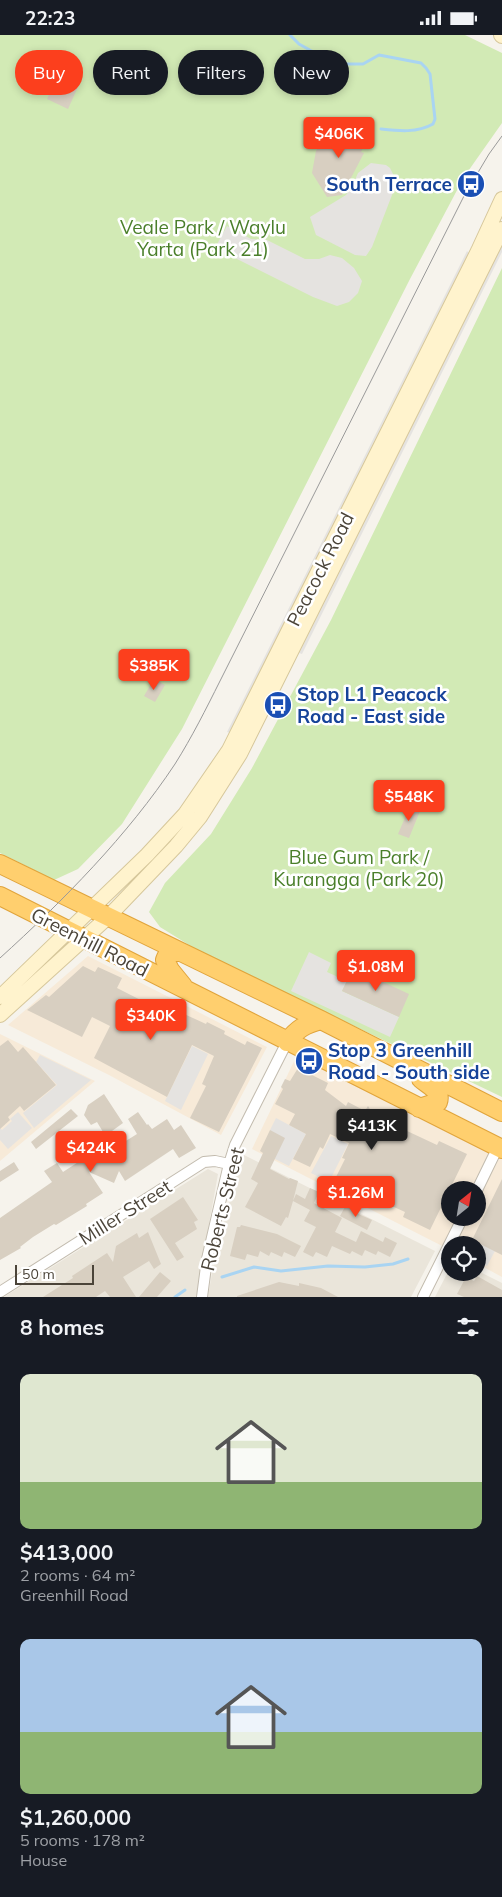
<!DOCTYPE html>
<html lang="en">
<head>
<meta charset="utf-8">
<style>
	:root { --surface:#171b24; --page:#242831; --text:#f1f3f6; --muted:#9ea1a6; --accent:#fc3f1d }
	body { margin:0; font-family:Mulish,sans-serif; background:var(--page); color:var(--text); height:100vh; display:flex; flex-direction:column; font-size:19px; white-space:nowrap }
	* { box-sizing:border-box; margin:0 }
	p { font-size:16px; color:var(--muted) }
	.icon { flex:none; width:28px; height:28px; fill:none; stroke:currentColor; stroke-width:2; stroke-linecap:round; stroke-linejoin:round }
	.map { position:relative; height:1262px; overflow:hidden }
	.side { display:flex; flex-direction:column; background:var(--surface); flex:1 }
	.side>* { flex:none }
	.top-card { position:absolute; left:15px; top:15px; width:472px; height:45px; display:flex; gap:10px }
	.needle { width:32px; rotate:30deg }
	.fabs { position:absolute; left:441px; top:1146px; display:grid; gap:10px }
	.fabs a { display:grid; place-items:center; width:45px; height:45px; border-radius:50%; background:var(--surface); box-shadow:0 2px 8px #0003; font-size:25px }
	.scale { position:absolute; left:15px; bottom:12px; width:79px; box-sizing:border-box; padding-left:5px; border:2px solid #4b4439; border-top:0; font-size:14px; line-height:18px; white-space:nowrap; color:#4b4439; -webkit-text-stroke:4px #fff; paint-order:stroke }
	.price { position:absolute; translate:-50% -42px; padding:0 11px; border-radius:5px; background:var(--accent); color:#fff; font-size:16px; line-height:32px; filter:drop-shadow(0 1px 2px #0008) }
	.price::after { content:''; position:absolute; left:50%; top:30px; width:15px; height:11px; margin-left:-8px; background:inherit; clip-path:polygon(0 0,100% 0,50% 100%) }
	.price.on { background:#222; color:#fff }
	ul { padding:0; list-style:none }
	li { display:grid; align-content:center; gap:10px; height:265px; padding:0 20px }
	li span { display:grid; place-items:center; height:155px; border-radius:10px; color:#555 }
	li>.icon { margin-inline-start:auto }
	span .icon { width:90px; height:90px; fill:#fffc; stroke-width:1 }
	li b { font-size:21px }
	h2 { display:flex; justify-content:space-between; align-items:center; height:60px; padding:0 20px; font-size:21px }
	.tag { padding:0 18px; border-radius:22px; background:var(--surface); box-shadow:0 2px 8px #0003; font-size:18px; line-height:45px }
	.tag.on { background:var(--accent); color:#fff }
	.status { display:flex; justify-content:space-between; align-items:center; height:35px; padding:0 25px; background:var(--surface); direction:ltr }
	.status svg { height:14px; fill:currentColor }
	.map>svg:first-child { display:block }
	.residential { fill:#eae5da }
	.commercial { fill:#f7ead8; fill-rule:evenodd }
	.green { fill:#d2eab5 }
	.parking { fill:#e5e3e0 }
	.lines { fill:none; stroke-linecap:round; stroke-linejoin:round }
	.stream { stroke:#a9d4f2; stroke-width:3 }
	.building { fill:#d8cfc1 }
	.street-casing { stroke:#c2bbae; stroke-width:12 }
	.secondary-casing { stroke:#d6c79b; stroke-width:16 }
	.highway-casing { stroke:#e0a43c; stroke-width:20 }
	.street { stroke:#fff; stroke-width:10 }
	.secondary { stroke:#fff3cd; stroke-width:14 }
	.highway { stroke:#ffcf6e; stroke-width:18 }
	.tram { stroke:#9a9a9a; stroke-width:1 }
	.labels { text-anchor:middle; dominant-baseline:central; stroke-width:5; stroke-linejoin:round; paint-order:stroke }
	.transit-label { font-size:19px; font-weight:bold; fill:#164399; stroke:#fff; text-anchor:start }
	.park-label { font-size:19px; fill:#4a7f2a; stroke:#fff }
	.street-label { font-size:19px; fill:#4b4439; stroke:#fff }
</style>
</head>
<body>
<div class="status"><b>22:23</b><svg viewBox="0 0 49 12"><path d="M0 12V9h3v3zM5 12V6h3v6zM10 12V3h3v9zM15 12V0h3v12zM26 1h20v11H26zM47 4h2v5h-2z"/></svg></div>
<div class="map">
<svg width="502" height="1262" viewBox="0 0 502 1262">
	<rect width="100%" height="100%" fill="#f6f3ec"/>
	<path class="residential" d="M242 1119 435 1216 411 1262H208L214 1226Z
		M208 1134 218 1139 196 1262H4Z
		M450 1233V1238H478V1236L502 1248V1262H435Z"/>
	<path class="commercial" d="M88 921 267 1012 221 1100 109 1040 8 990Z
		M0 999 95 1046 0 1126Z
		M298 1018 502 1124V1242L478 1229V1210H450V1215L252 1114ZM450 1155H478V1182H450Z"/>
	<path class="green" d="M0 0H465L502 18V88L464 142 410 244 182 694 122 789 78 834 54 845 0 818Z
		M502 233V1062L202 918 160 892 149 877 165 848 211 799 252 733 331 585Z"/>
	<path class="parking" d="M371 128 386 130 390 133 397 147 372 212 366 221 355 220 316 200 310 182 346 160 352 152 358 138Z
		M227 191 251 204 267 205 305 224H319L330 220 342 223 354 233 362 246 358 258 349 267 337 271 313 262 215 213Z
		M502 210V217L302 619 299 618Z
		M467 216 469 218 443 272 230 698 227 697Z
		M309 917 331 928 327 937 347 946 342 956 399 982 390 1002 291 956Z
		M192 1011 208 1019 181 1075 165 1066Z
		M40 1020 91 1045 34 1093 23 1078 57 1050 36 1027Z
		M18 1077 32 1093 8 1114 0 1105V1093L2 1095 12 1086 10 1084Z
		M276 1083 306 1099 289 1131 275 1124 270 1095Z
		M331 1101 348 1109 329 1147 311 1138Z
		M472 1205 495 1216 487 1231 478 1226V1210H469Z"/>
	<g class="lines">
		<path class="stream" d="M290 0 299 9 335 29H363L379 20 421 28 426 33 430 39 435 84 433 89C417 98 399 96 381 94
			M222 1242 254 1232 281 1236 328 1231 365 1232 393 1229 408 1224
			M175 1262 185 1255"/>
	</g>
	<path class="building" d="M61 34 82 43 68 74 47 64Z
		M345 88H360L368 103 361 117 364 118 342 160 327 162 312 138 316 116 326 98 336 103Z
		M154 644 165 650 155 667 144 661Z
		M410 771 420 776 409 803 398 799Z
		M83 931 95 937 98 932 122 943 117 953 178 984 182 978 206 989 207 987 225 996 224 999 245 1010 247 1006 262 1013 219 1097 190 1083 206 1051 202 1049 214 1021 192 1010 167 1062 94 1023 110 991 92 982 82 1002 27 975 46 960 49 962Z
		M353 933 409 959 399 982 342 956Z
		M8 1005 18 1017 23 1012 56 1050 24 1076 20 1071 8 1082 10 1085 0 1094V1011Z
		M298 1033 328 1048 325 1055 346 1071 348 1067 365 1076 368 1071 385 1098 390 1088 437 1110 439 1106 467 1119 430 1195 403 1182 405 1177 350 1152 348 1155 333 1148 345 1124 342 1123 349 1108 330 1099 323 1114 320 1112 310 1132 293 1124 306 1099 289 1090 295 1079 275 1069 283 1054 281 1052 285 1044 290 1046Z
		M104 1059 123 1088 112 1096 121 1109 137 1099 128 1084 138 1077 147 1090 148 1089 152 1094 167 1084 174 1095 181 1090 196 1113 179 1123 173 1114 125 1146 119 1136 114 1148 89 1137 103 1158 86 1169 87 1171 56 1190 54 1189 33 1202 20 1212 21 1213 0 1225V1183L52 1147 44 1136 57 1128 63 1137 89 1120 81 1116 84 1110 94 1103 102 1107 98 1101 103 1097 97 1087 91 1090 84 1080 88 1070Z
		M71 1074 78 1081 36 1114 31 1107Z
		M270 1095 285 1103 270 1134 289 1144 290 1143 298 1146 293 1166 296 1159 305 1164 310 1153 319 1157 314 1168 342 1183 335 1197 356 1207 361 1196 383 1207 385 1202 397 1208 390 1222 378 1216 376 1220 365 1215 362 1221 352 1216 350 1219 332 1211 327 1222 316 1217 313 1222 303 1217 316 1192 304 1186 310 1175 293 1166 288 1183 286 1182 281 1191 245 1172 258 1148 251 1144 263 1118 260 1116Z
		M14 1127 19 1135 0 1147V1136Z
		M502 1144V1220L472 1205Z
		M183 1162 198 1185 194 1187 197 1194 175 1208 184 1222 177 1226 150 1184Z
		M346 1170 355 1174 354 1177 372 1185 367 1195 340 1181Z
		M241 1190 277 1199 301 1211 295 1222 284 1217 282 1222 271 1217 269 1221 260 1216 258 1222 247 1219 245 1225 230 1221 237 1192H240Z
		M148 1197 161 1229 154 1234 149 1226 123 1242 136 1262H110L105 1256 96 1262H43L73 1243 72 1241 107 1218 113 1227 116 1211 137 1198 139 1203Z
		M160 1237 171 1246 157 1262H139Z
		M477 1241 502 1255V1262H464L457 1259 466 1242 474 1246Z
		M279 1247 299 1251V1248L321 1253 338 1262H237V1261Z"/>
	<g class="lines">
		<defs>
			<path id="street" d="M477 1155 498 1112
				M0 1257 204 1127 215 1126 229 1129
				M202 1262 207 1224 229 1129 235 1110 287 1007
				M423 1262 463 1182"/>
			<path id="secondary" d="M501 0 502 1
				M0 962 147 820 185 779 229 715 478 216 502 164
				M0 980 108 882 176 811 200 782 240 719 502 194"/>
			<path id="highway" d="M0 829 321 985 502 1077
				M0 861 502 1114
				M180 917C172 917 168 916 165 925L170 935 183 951
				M287 1007C297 994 305 989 321 985
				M419 1073 438 1067C442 1056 428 1050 421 1044"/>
		</defs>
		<use href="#street" class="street-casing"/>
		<use href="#secondary" class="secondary-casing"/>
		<use href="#highway" class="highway-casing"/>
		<use href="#street" class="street"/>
		<use href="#secondary" class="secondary"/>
		<use href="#highway" class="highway"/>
		<path class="tram" d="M0 923C63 866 128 800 175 729 192 702 206 674 220 646L464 161 489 119 502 101"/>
	</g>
	<defs>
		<symbol id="bus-disc" viewBox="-11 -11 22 22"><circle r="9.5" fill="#1a4fb4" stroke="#fff"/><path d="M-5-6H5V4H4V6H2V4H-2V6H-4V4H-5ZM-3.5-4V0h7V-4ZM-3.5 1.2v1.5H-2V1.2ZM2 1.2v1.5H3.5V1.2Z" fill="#fff"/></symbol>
	</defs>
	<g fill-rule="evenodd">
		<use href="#bus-disc" x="455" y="133" width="32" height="32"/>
		<use href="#bus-disc" x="262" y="654" width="32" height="32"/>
		<use href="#bus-disc" x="293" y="1010" width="32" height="32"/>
	</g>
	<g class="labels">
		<g class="transit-label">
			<text x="452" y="149" text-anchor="end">South Terrace</text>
			<text x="297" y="659">Stop L1 Peacock<tspan x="297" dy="22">Road - East side</tspan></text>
			<text x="328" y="1015">Stop 3 Greenhill<tspan x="328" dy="22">Road - South side</tspan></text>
		</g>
		<g class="park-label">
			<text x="203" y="192">Veale Park / Waylu<tspan x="203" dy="22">Yarta (Park 21)</tspan></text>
			<text x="359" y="822">Blue Gum Park /<tspan x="359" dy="22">Kurangga (Park 20)</tspan></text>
		</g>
		<g class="street-label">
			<text transform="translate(320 534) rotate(-63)">Peacock Road</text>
			<text transform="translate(90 907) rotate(27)">Greenhill Road</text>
			<text transform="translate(222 1174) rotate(-76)">Roberts Street</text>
			<text transform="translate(125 1177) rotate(-32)">Miller Street</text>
		</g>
	</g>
</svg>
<div class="fabs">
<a><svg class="needle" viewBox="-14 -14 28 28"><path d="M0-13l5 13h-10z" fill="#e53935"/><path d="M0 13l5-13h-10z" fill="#9ea1a6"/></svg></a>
<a><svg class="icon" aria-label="locate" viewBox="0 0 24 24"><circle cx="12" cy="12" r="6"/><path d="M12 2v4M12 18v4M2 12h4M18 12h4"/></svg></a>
</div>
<div class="scale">50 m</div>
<b class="price" style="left:339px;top:124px">$406K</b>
<b class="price" style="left:154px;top:656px">$385K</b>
<b class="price" style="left:409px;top:787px">$548K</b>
<b class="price" style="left:376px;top:957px">$1.08M</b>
<b class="price" style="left:151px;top:1006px">$340K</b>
<b class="price on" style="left:372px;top:1116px">$413K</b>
<b class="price" style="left:91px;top:1138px">$424K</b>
<b class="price" style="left:356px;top:1183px">$1.26M</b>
<div class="top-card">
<a class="tag on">Buy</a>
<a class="tag">Rent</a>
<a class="tag">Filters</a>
<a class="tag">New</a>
</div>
</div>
<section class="side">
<h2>8 homes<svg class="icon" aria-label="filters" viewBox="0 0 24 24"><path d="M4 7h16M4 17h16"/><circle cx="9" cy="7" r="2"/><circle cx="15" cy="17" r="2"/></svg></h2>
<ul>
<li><span style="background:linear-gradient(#dfe7d0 70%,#8fb573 0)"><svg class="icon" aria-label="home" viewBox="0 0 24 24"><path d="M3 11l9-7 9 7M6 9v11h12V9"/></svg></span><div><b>$413,000</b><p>2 rooms · 64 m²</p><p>Greenhill Road</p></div></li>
<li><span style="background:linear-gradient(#a9c7e8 60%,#8fb573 0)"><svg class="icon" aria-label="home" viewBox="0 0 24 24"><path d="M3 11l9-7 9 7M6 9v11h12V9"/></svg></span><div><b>$1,260,000</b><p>5 rooms · 178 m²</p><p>House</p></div></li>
</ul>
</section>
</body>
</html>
